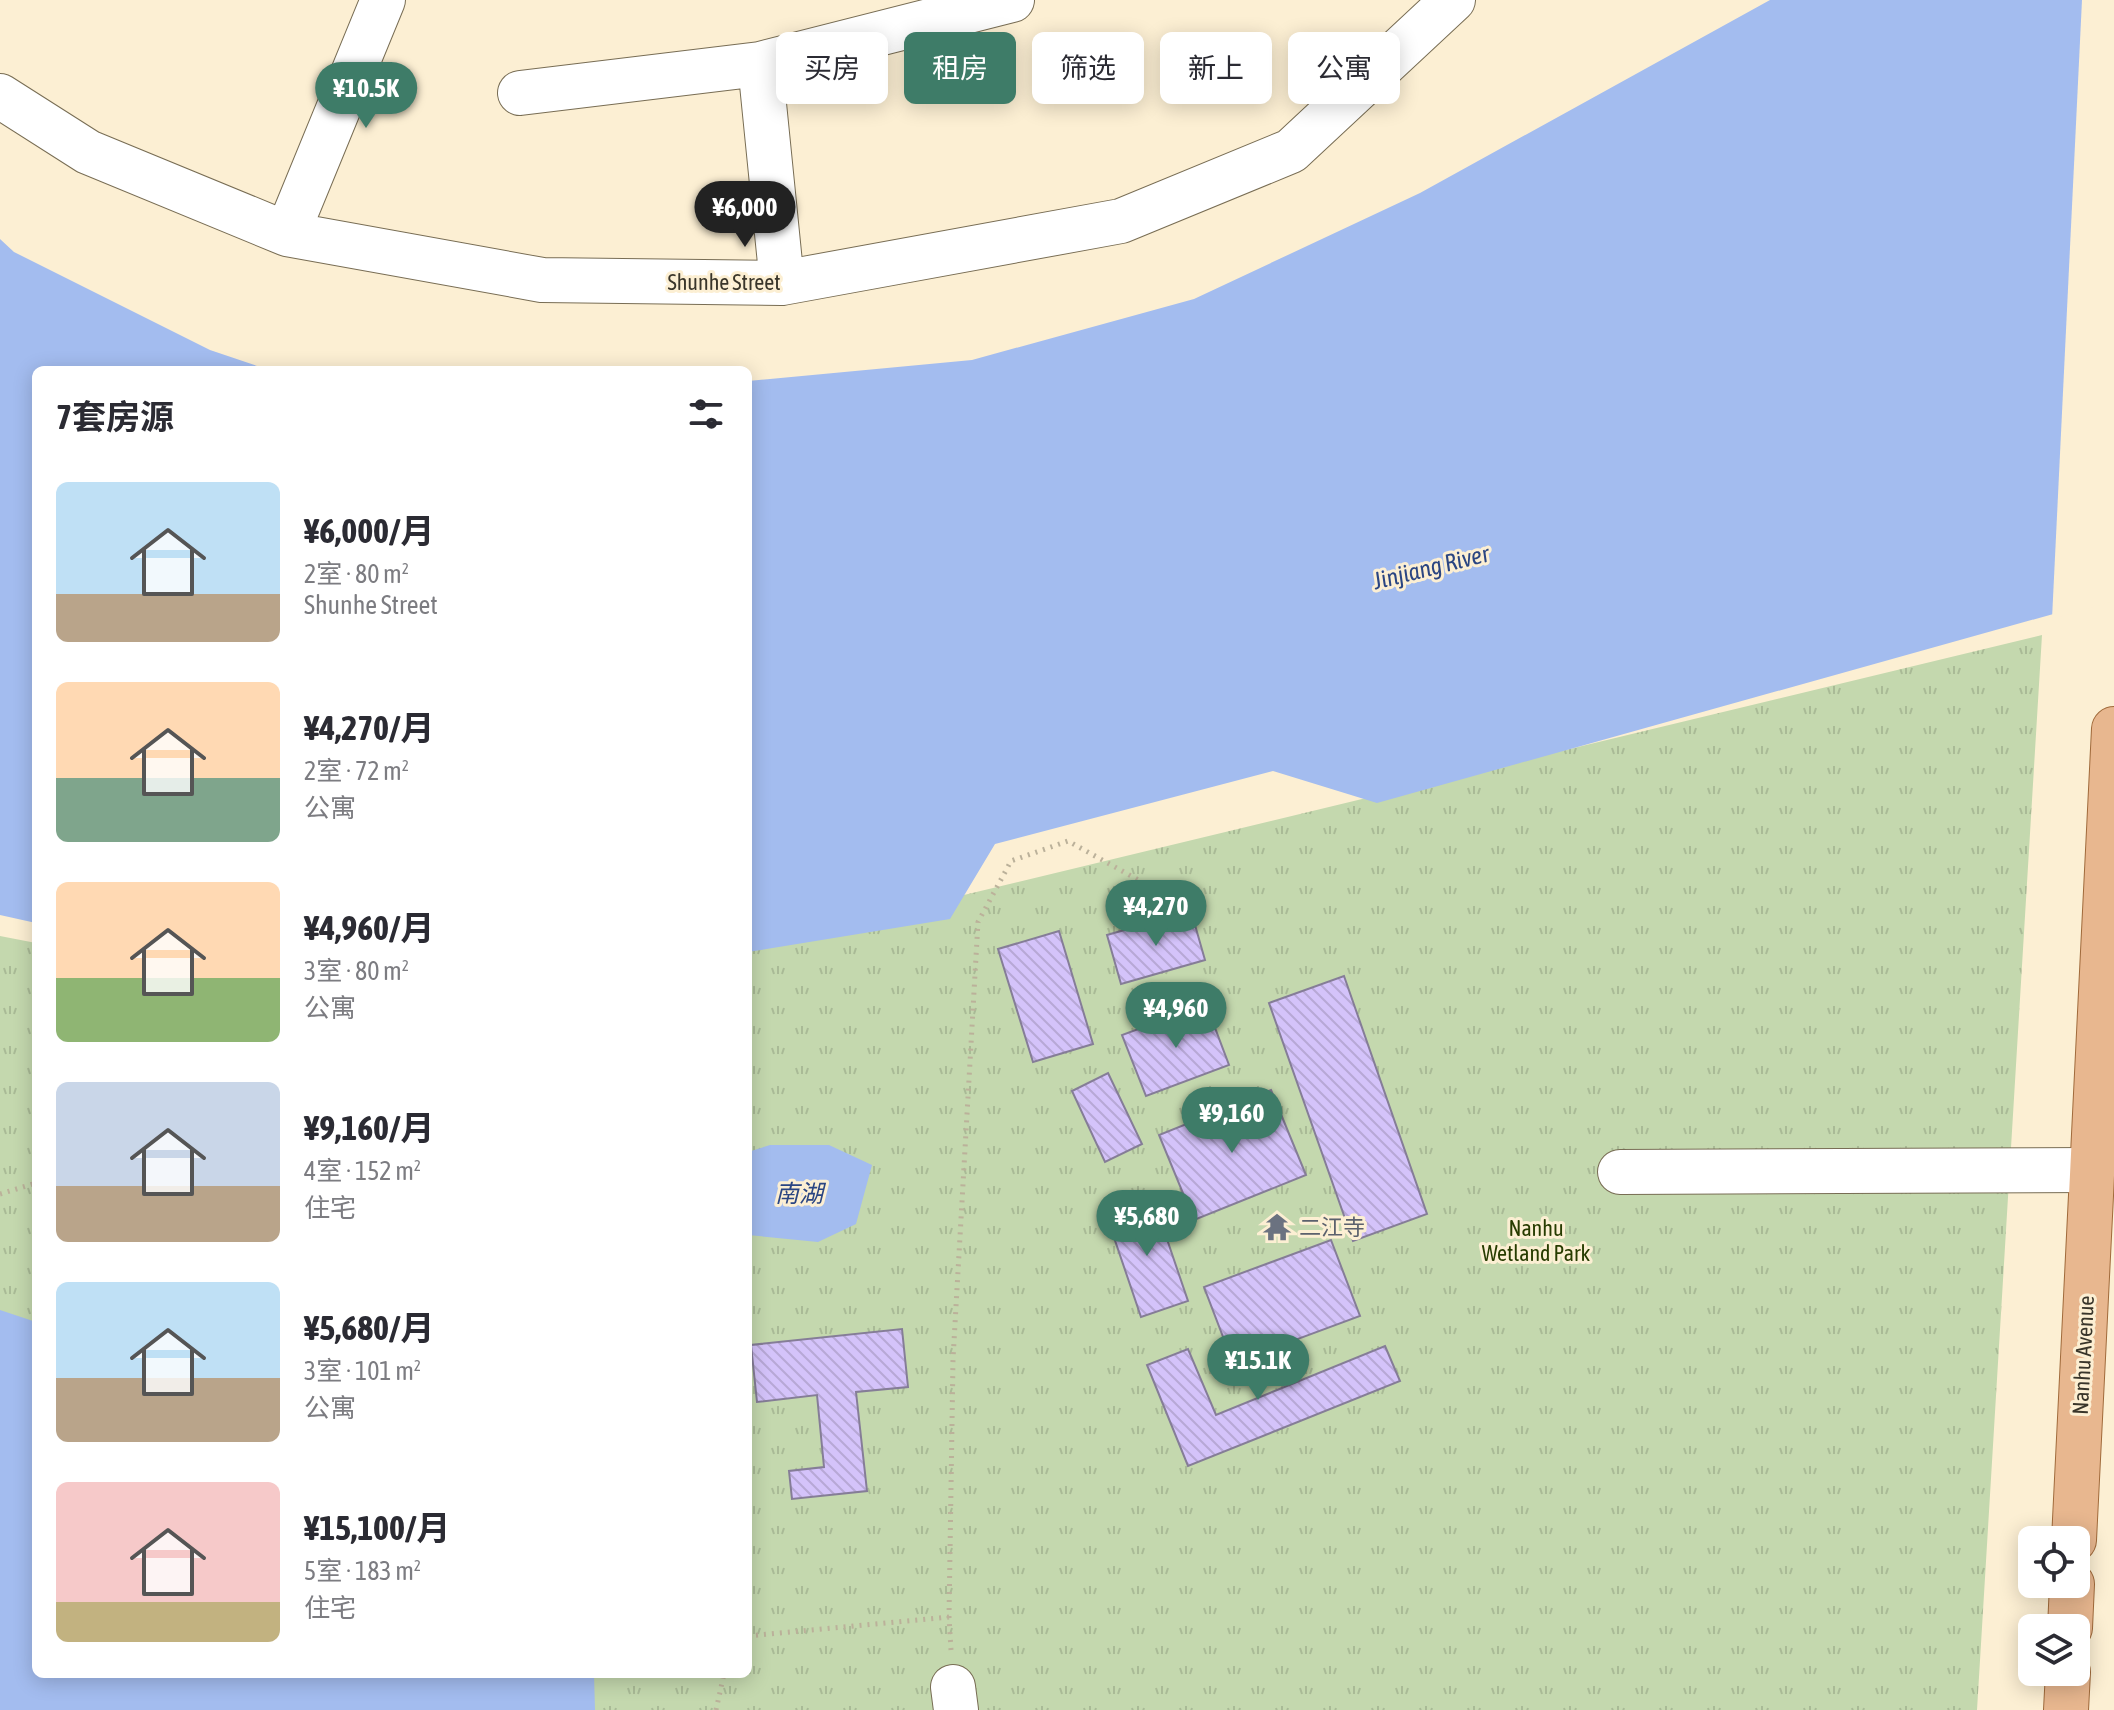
<!DOCTYPE html>
<html lang="zh">
<head>
<meta charset="utf-8">
<style>
	:root { --surface:#fff; --page:#f7f7f7; --text:#2b2b33; --muted:#7c7c81; --accent:#3e7c68 }
	body { margin:0; font-family:"Asap Condensed","Noto Sans SC",sans-serif; background:var(--page); color:var(--text); height:100vh; display:flex; flex-direction:column; font-size:30px; white-space:nowrap }
	* { box-sizing:border-box; margin:0 }
	p { font-size:26px; color:var(--muted) }
	.icon { flex:none; width:44px; height:44px; fill:none; stroke:currentColor; stroke-width:2; stroke-linecap:round; stroke-linejoin:round }
	.map { position:relative; flex:1; overflow:hidden }
	.details { position:absolute; left:32px; top:366px; width:720px; height:1312px; display:flex; flex-direction:column; background:var(--surface); border-radius:12px; box-shadow:0 4px 20px #0003 }
	.details>* { flex:none }
	.guide { position:absolute; left:776px; top:32px; width:760px; height:72px; display:flex; gap:16px }
	.controls { position:absolute; left:2018px; top:1526px; display:grid; gap:16px }
	.controls a { display:grid; place-items:center; width:72px; height:72px; border-radius:12px; background:var(--surface); box-shadow:0 4px 20px #0003; font-size:40px }
	.price { position:absolute; translate:-50% -68px; padding:0 18px; border-radius:28px; background:var(--accent); color:#fff; font-size:26px; line-height:52px; filter:drop-shadow(0 2px 4px #0008) }
	.price::after { content:''; position:absolute; left:50%; top:48px; width:24px; height:18px; margin-left:-12px; background:inherit; clip-path:polygon(0 0,100% 0,50% 100%) }
	.price.selected { background:#222; color:#fff }
	ul { padding:0; list-style:none }
	li { display:flex; align-items:center; gap:24px; height:200px; padding:0 24px }
	li span { display:grid; place-items:center; flex:none; width:224px; height:160px; border-radius:12px; color:#555 }
	li>.icon { margin-inline-start:auto }
	span .icon { width:96px; height:96px; fill:#fffc; stroke-width:1 }
	li b { font-size:34px }
	h2 { display:flex; justify-content:space-between; align-items:center; height:96px; padding:0 24px; font-size:34px }
	.chip { padding:0 28px; border-radius:12px; background:var(--surface); box-shadow:0 4px 20px #0003; font-size:28px; line-height:72px }
	.chip.selected { background:var(--accent); color:#fff }
	.map>svg:first-child { display:block }
	.grass { fill:url(#grass-tufts) }
	.water { fill:#a3bcef }
	.pier { fill:#fcefd3 }
	.building { fill:url(#building-back-hatch); stroke:#857d97; stroke-width:2 }
	.lines { fill:none; stroke-linecap:round; stroke-linejoin:round }
	.minor-casing { stroke:#786d54; stroke-width:46 }
	.major-casing { stroke:#a06a3b; stroke-width:46 }
	.path { stroke:#bbb19a; stroke-width:5; stroke-dasharray:2 6; stroke-linecap:butt }
	.minor { stroke:#fff; stroke-width:44 }
	.major { stroke:#e8b78f; stroke-width:44 }
	.labels { text-anchor:middle; dominant-baseline:central; stroke-width:6; stroke-linejoin:round; paint-order:stroke }
	.street-label { font-size:22px; fill:#39352a; stroke:#fcefd3 }
	.worship-label { font-size:22px; fill:#5b616d; stroke:#fcefd3; text-anchor:start }
	.park-label { font-size:22px; fill:#273c00; stroke:#fcefd3 }
	.water-label { font-size:24px; font-style:italic; fill:#2a4582; stroke:#fcefd3 }
</style>
</head>
<body>
<div class="map">
<svg width="2114" height="1710" viewBox="0 0 2114 1710">
	<defs>
		<pattern id="grass-tufts" width="24" height="20" patternUnits="userSpaceOnUse" patternTransform="scale(2)"><rect width="24" height="20" fill="#c4d8ae"/><path d="M3 7l-1-3M5 7V3M7 7l1-3M15 17l-1-3M17 17v-4M19 17l1-3" fill="none" stroke="#a9ba96"/></pattern>
		<pattern id="building-back-hatch" width="6" height="6" patternUnits="userSpaceOnUse" patternTransform="scale(2)"><rect width="6" height="6" fill="#d4c3fa"/><path d="M-1 5l2 2M0 0l6 6M5-1l2 2" fill="none" stroke="#b7a8d6"/></pattern>
	</defs>
	<rect width="100%" height="100%" fill="#fcefd3"/>
	<path class="grass" d="M2042 635 1977 1710H0V936L36 943V1674H748V947Z"/>
	<path class="water" d="M1770 0H2114V597L1377 803 1273 771 995 844 950 919 748 952V381L972 360 1194 299 1420 193Z
		M0 239 14 252 210 350 269 370H36V923L0 915Z
		M770 1145H829L872 1165 856 1224 818 1242 748 1235V1152Z
		M0 1310 36 1322V1674H594L595 1710H0Z"/>
	<path class="pier" d="M2082 0H2114V601L2052 619Z"/>
	<path class="building" d="M1191 911 1205 960 1121 984 1107 935Z
		M1059 931 1093 1044 1033 1062 998 949Z
		M1344 976 1427 1214 1353 1241 1269 1003Z
		M1206 1004 1229 1065 1146 1096 1122 1035Z
		M1108 1073 1142 1144 1105 1162 1072 1091Z
		M1271 1090 1306 1175 1194 1220 1159 1135Z
		M1153 1198 1188 1301 1141 1317 1106 1214Z
		M1331 1240 1360 1316 1233 1363 1204 1287Z
		M902 1329 908 1387 856 1392 867 1491 792 1499 789 1471 824 1467 817 1395 757 1402 751 1345Z
		M1385 1346 1400 1381 1188 1466 1147 1365 1188 1349 1216 1415Z"/>
	<g class="lines">
		<defs>
			<path id="minor" d="M520 93 760 64
				M0 96 88 152 287 234 542 280 782 283 1121 221 1291 151 1453 0
				M287 234 383 0
				M782 283 760 64 1012 0
				M1620 1172 2092 1170
				M953 1687 956 1710"/>
			<path id="major" d="M2074 1540 2114 729
				M2070 1628 2072 1584
				M2066 1710 2068 1672"/>
		</defs>
		<use href="#minor" class="minor-casing"/>
		<use href="#major" class="major-casing"/>
		<path class="path" d="M0 1194 36 1183
			M748 1636 949 1617
			M951 1650 949 1617 953 1359 978 922 1011 861 1068 841 1142 882
			M716 1710 724 1674"/>
		<use href="#minor" class="minor"/>
		<use href="#major" class="major"/>
	</g>
	<defs>
		<symbol id="temple-bare" viewBox="-9 -9 18 18"><path d="M0-6L5-2H3V0L6.5 2.5H4V6H1.5V3h-3V6H-4V2.5H-6.5L-3 0V-2H-5Z" fill="#6b7280" stroke="#fcefd3" stroke-width="2.5" paint-order="stroke"/></symbol>
	</defs>
	<g fill-rule="evenodd">
		<use href="#temple-bare" x="1257" y="1207" width="40" height="40"/>
	</g>
	<g class="labels">
		<g class="street-label">
			<text x="724" y="282">Shunhe Street</text>
			<text transform="translate(2083 1355) rotate(-87)">Nanhu Avenue</text>
		</g>
		<g class="worship-label">
			<text x="1299" y="1227">二江寺</text>
		</g>
		<g class="park-label">
			<text x="1536" y="1228">Nanhu<tspan x="1536" dy="25">Wetland Park</tspan></text>
		</g>
		<g class="water-label">
			<text transform="translate(1431 567) rotate(-14)">Jinjiang River</text>
			<text x="799" y="1193">南湖</text>
		</g>
	</g>
</svg>
<div class="controls">
<a><svg class="icon" aria-label="locate" viewBox="0 0 24 24"><circle cx="12" cy="12" r="6"/><path d="M12 2v4M12 18v4M2 12h4M18 12h4"/></svg></a>
<a><svg class="icon" aria-label="layers" viewBox="0 0 24 24"><path d="M12 4l9 5-9 5-9-5zM3 14l9 5 9-5"/></svg></a>
</div>
<b class="price" style="left:366px;top:130px">¥10.5K</b>
<b class="price selected" style="left:745px;top:249px">¥6,000</b>
<b class="price" style="left:1156px;top:948px">¥4,270</b>
<b class="price" style="left:1176px;top:1050px">¥4,960</b>
<b class="price" style="left:1232px;top:1155px">¥9,160</b>
<b class="price" style="left:1147px;top:1258px">¥5,680</b>
<b class="price" style="left:1258px;top:1402px">¥15.1K</b>
<div class="guide">
<a class="chip">买房</a>
<a class="chip selected">租房</a>
<a class="chip">筛选</a>
<a class="chip">新上</a>
<a class="chip">公寓</a>
</div>
<section class="details">
<h2>7套房源<svg class="icon" aria-label="filters" viewBox="0 0 24 24"><path d="M4 7h16M4 17h16"/><circle cx="9" cy="7" r="2"/><circle cx="15" cy="17" r="2"/></svg></h2>
<ul>
<li><span style="background:linear-gradient(#bfe0f5 70%,#b9a48a 0)"><svg class="icon" aria-label="home" viewBox="0 0 24 24"><path d="M3 11l9-7 9 7M6 9v11h12V9"/></svg></span><div><b>¥6,000/月</b><p>2室 · 80 m²</p><p>Shunhe Street</p></div></li>
<li><span style="background:linear-gradient(#ffd9b3 60%,#7fa58c 0)"><svg class="icon" aria-label="home" viewBox="0 0 24 24"><path d="M3 11l9-7 9 7M6 9v11h12V9"/></svg></span><div><b>¥4,270/月</b><p>2室 · 72 m²</p><p>公寓</p></div></li>
<li><span style="background:linear-gradient(#ffd9b3 60%,#8fb573 0)"><svg class="icon" aria-label="home" viewBox="0 0 24 24"><path d="M3 11l9-7 9 7M6 9v11h12V9"/></svg></span><div><b>¥4,960/月</b><p>3室 · 80 m²</p><p>公寓</p></div></li>
<li><span style="background:linear-gradient(#c9d6e8 65%,#b9a48a 0)"><svg class="icon" aria-label="home" viewBox="0 0 24 24"><path d="M3 11l9-7 9 7M6 9v11h12V9"/></svg></span><div><b>¥9,160/月</b><p>4室 · 152 m²</p><p>住宅</p></div></li>
<li><span style="background:linear-gradient(#bfe0f5 60%,#b9a48a 0)"><svg class="icon" aria-label="home" viewBox="0 0 24 24"><path d="M3 11l9-7 9 7M6 9v11h12V9"/></svg></span><div><b>¥5,680/月</b><p>3室 · 101 m²</p><p>公寓</p></div></li>
<li><span style="background:linear-gradient(#f6c9c9 75%,#c2b280 0)"><svg class="icon" aria-label="home" viewBox="0 0 24 24"><path d="M3 11l9-7 9 7M6 9v11h12V9"/></svg></span><div><b>¥15,100/月</b><p>5室 · 183 m²</p><p>住宅</p></div></li>
</ul>
</section>
</div>
</body>
</html>
